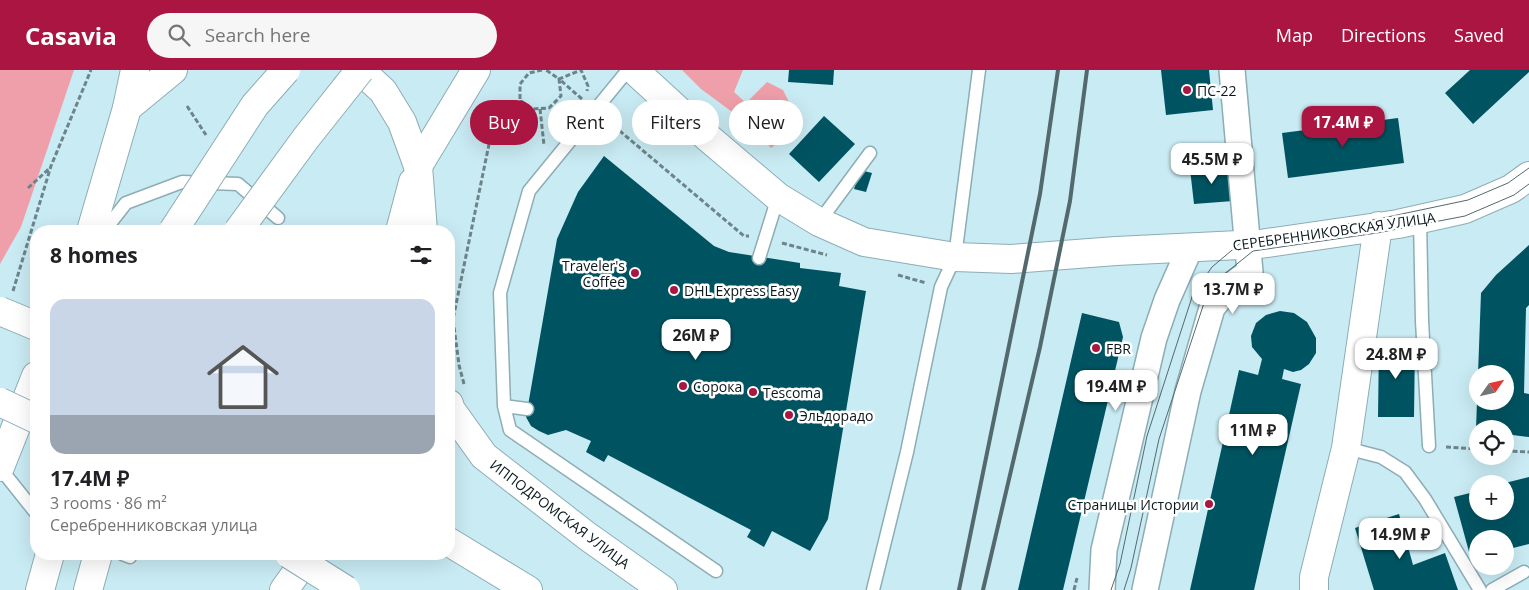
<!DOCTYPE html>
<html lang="en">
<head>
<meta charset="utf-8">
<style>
	:root { --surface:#fff; --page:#f6f6f6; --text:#202124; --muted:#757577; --accent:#aa1542 }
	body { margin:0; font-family:"Open Sans",sans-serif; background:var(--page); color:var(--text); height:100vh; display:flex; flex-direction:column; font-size:19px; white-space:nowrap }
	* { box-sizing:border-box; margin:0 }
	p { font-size:16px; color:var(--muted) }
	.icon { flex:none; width:28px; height:28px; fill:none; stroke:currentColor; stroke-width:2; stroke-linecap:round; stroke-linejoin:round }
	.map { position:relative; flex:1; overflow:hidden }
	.panel { position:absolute; left:30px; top:155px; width:425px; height:335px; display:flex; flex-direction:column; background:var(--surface); border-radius:20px; box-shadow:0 5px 20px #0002 }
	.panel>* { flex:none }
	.top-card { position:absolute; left:470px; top:30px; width:475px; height:45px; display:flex; gap:10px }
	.needle { width:32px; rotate:56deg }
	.controls { position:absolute; left:1469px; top:295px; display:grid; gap:10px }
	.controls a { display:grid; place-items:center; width:45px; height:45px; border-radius:50%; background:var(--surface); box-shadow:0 5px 20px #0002; font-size:25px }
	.price { position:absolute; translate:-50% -42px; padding:0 11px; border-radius:10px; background:#fff; color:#222; font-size:16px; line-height:32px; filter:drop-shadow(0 1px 2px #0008) }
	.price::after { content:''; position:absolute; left:50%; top:30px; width:15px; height:11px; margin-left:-8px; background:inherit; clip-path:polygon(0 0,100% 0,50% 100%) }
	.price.current { background:var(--accent); color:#fff }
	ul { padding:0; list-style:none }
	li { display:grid; align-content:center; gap:10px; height:265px; padding:0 20px }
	li span { display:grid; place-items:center; height:155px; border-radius:15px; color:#555 }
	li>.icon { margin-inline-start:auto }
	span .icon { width:90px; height:90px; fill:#fffc; stroke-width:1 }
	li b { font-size:21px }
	h2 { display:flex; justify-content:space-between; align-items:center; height:60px; padding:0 20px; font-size:21px }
	.chip { padding:0 18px; border-radius:22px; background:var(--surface); box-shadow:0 5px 20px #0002; font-size:18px; line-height:45px }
	.chip.current { background:var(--accent); color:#fff }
	header { display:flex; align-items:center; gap:30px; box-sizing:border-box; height:70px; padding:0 25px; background:var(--accent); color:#fff }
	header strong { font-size:24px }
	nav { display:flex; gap:28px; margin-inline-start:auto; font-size:18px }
	.search { width:350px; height:45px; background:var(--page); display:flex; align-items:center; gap:12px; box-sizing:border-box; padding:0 18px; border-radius:28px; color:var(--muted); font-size:19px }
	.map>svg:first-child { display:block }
	.green { fill:#ef9fa9 }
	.building { fill:#005361 }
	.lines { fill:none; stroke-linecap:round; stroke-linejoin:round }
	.service-casing { stroke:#8dadb5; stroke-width:15 }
	.minor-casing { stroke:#8dadb5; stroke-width:28 }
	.tertiary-casing { stroke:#8dadb5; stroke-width:30 }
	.primary-casing { stroke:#8dadb5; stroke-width:30 }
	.trunk-casing { stroke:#8dadb5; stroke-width:30 }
	.path { stroke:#6c848a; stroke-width:3; stroke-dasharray:5 2.5; stroke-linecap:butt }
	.service { stroke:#fff; stroke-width:12 }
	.minor { stroke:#fff; stroke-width:25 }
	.tertiary { stroke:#fff; stroke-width:28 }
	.primary { stroke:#fff; stroke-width:28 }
	.trunk { stroke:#fff; stroke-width:28 }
	.tram { stroke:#54696e; stroke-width:1 }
	.rail { stroke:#54696e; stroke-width:4 }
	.primary-bridge-casing { stroke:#8dadb5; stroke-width:30; stroke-linecap:butt }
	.primary-bridge { stroke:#fff; stroke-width:28 }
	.poi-dot { fill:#aa1542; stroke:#fff; stroke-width:2 }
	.labels { text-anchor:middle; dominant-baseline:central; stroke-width:5; stroke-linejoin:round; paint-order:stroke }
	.poi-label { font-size:14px; fill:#0b181b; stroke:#fff; text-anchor:start }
	.street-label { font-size:14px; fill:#0b181b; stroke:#fff }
</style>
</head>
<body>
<header>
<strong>Casavia</strong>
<div class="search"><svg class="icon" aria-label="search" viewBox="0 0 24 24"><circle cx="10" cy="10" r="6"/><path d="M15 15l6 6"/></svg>Search here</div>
<nav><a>Map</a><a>Directions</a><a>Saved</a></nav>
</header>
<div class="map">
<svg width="1529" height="520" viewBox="0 0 1529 520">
	<rect width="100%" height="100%" fill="#c9ebf3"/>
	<path class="green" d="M0 0H74L21 157 0 194Z
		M682 0H743L734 22 746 33 767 12 783 20 789 32 773 52 780 71 771 78 754 58 701 19Z"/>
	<path class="building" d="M789 0H834L833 15 788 12Z
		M1161 0H1209L1213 40 1166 45Z
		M1470 0H1529V2L1473 54 1445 23Z
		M824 46 855 74 819 112 789 84Z
		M1398 48 1404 93 1288 108 1282 63Z
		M604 86 714 176 729 182 800 193V198L841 203 839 216 866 221 828 449 810 481 772 461 764 477 747 467 751 460 608 385 604 392 586 382 591 371 566 360 548 365 539 361 531 356 526 347 557 169 578 122Z
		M1229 95 1233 131 1194 134 1190 99Z
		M860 100 872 103 866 122 854 119Z
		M1529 175V235L1526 238 1524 323 1529 324V367L1505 364V359H1476L1477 331H1505V304H1478L1481 223 1496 205Z
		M1280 241 1294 243 1307 252 1316 268V283L1309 294 1301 300 1293 302 1284 299 1282 309 1301 314 1254 520H1190L1239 300 1258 305 1262 289 1252 277 1251 266 1256 253 1266 245Z
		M1082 243 1119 252 1123 267 1063 520H1018Z
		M1379 272 1415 273 1414 347H1378Z
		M1529 407V474L1505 480V469H1478V487L1471 489 1454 427 1478 421V441H1505V413Z
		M1399 444 1413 495 1445 483 1458 520H1374L1355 458Z"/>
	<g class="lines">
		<defs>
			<path id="service" d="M628 0 529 121 500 223 504 336 510 360 716 501
				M1420 149 1422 251 1429 376
				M819 152 870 83
				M104 161 126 133 182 112 238 114 278 148
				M759 188 778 127
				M504 336 527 339
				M1346 378 1381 387 1405 402 1425 429 1480 520
				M0 398 36 443
				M122 484 130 487
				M873 520 907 382 941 217 955 187 979 0
				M1492 520 1524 502"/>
			<path id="minor" d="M1102 520 1104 480 1154 268 1167 230 1190 178
				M1145 520 1188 321 1212 238 1229 217 1250 202 1232 0"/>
			<path id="tertiary" d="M634 0 706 66 778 127 819 152 864 172 955 187 1011 189 1116 181 1260 174 1398 154 1465 139 1511 119 1529 106
				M1314 520V507L1346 378 1378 156"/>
			<path id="primary" d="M127 38 135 0
				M418 96 476 0
				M449 472 528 520
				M40 520 50 484
				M88 520 98 484"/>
			<path id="trunk" d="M360 0 383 21 402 52 418 96 423 161
				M91 161 127 38 173 0
				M400 161 413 112
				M449 334 451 340 484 386 587 466 663 520
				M0 397 36 306
				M284 520 310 484"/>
		</defs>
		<use href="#service" class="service-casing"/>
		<use href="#minor" class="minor-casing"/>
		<use href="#tertiary" class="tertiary-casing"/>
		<use href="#primary" class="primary-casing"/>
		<use href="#trunk" class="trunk-casing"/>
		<path class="path" d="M542 0 529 3 520 14V30L532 39 549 38 561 26 559 9 546 0
			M582 29 559 9 581 0 588 16 587 21
			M187 36 206 65
			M540 39 544 75
			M608 51 744 166H749
			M28 118 51 97
			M782 173 827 185
			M898 205 926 213
			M13 221 51 96 91 0
			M464 314 459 295 453 249 494 50 522 31
			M1446 377 1478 379
			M1505 381 1529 382
			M1074 520 1077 508"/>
		<use href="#service" class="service"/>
		<use href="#minor" class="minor"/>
		<use href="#tertiary" class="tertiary"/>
		<use href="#primary" class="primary"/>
		<use href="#trunk" class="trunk"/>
		<path class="tram" d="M1111 520 1120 494 1147 366 1193 224 1212 197 1244 170 1378 149 1468 130 1508 113 1529 98
			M1124 520 1131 498 1159 369 1205 230 1222 206 1253 181 1377 163 1465 146 1514 125 1529 114"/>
		<path class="rail" d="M959 520 1040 124 1058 0
			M983 520 1040 277 1070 131 1087 0"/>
		<defs>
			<path id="primary-bridge" d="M173 161 255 35 286 0
				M238 161 306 68 360 0
				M0 241 36 256
				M0 332 36 349
				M289 484 346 520"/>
		</defs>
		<use href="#primary-bridge" class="primary-bridge-casing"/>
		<use href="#primary-bridge" class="primary-bridge"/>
	</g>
	<g class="poi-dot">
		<circle cx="1187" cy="20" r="5"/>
		<circle cx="635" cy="203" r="5"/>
		<circle cx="674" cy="220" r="5"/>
		<circle cx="1096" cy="278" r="5"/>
		<circle cx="683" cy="316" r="5"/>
		<circle cx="753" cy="322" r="5"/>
		<circle cx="789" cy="345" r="5"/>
		<circle cx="1209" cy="434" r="5"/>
	</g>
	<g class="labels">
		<g class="poi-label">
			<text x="1197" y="20">ПС-22</text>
			<text x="625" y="195" text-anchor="end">Traveler's<tspan x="625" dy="16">Coffee</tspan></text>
			<text x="684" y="220">DHL Express Easy</text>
			<text x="1106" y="278">FBR</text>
			<text x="693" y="316">Сорока</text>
			<text x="763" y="322">Tescoma</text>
			<text x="799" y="345">Эльдорадо</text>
			<text x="1199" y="434" text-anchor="end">Страницы Истории</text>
		</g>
		<g class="street-label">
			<text transform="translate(1334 161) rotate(-8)">СЕРЕБРЕННИКОВСКАЯ УЛИЦА</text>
			<text transform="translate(560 444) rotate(37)">ИППОДРОМСКАЯ УЛИЦА</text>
		</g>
	</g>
</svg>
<div class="controls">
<a><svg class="needle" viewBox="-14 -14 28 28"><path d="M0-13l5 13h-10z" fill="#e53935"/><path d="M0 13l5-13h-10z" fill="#757577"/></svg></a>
<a><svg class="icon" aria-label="locate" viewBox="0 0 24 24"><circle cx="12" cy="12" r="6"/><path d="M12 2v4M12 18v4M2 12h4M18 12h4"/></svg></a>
<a>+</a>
<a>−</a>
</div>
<b class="price current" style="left:1343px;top:78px">17.4M ₽</b>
<b class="price" style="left:1212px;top:115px">45.5M ₽</b>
<b class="price" style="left:1233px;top:245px">13.7M ₽</b>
<b class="price" style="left:696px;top:291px">26M ₽</b>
<b class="price" style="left:1396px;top:310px">24.8M ₽</b>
<b class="price" style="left:1116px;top:342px">19.4M ₽</b>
<b class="price" style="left:1253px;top:386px">11M ₽</b>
<b class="price" style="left:1400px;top:490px">14.9M ₽</b>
<div class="top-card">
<a class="chip current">Buy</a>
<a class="chip">Rent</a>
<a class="chip">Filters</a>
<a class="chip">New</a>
</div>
<section class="panel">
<h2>8 homes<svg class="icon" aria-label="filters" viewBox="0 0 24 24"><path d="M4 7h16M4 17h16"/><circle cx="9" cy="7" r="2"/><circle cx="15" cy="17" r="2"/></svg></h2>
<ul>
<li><span style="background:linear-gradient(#c9d6e8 75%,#9aa5b1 0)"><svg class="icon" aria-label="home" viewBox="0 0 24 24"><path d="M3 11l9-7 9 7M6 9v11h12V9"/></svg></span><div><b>17.4M ₽</b><p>3 rooms · 86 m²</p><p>Серебренниковская улица</p></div></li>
</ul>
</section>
</div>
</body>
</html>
